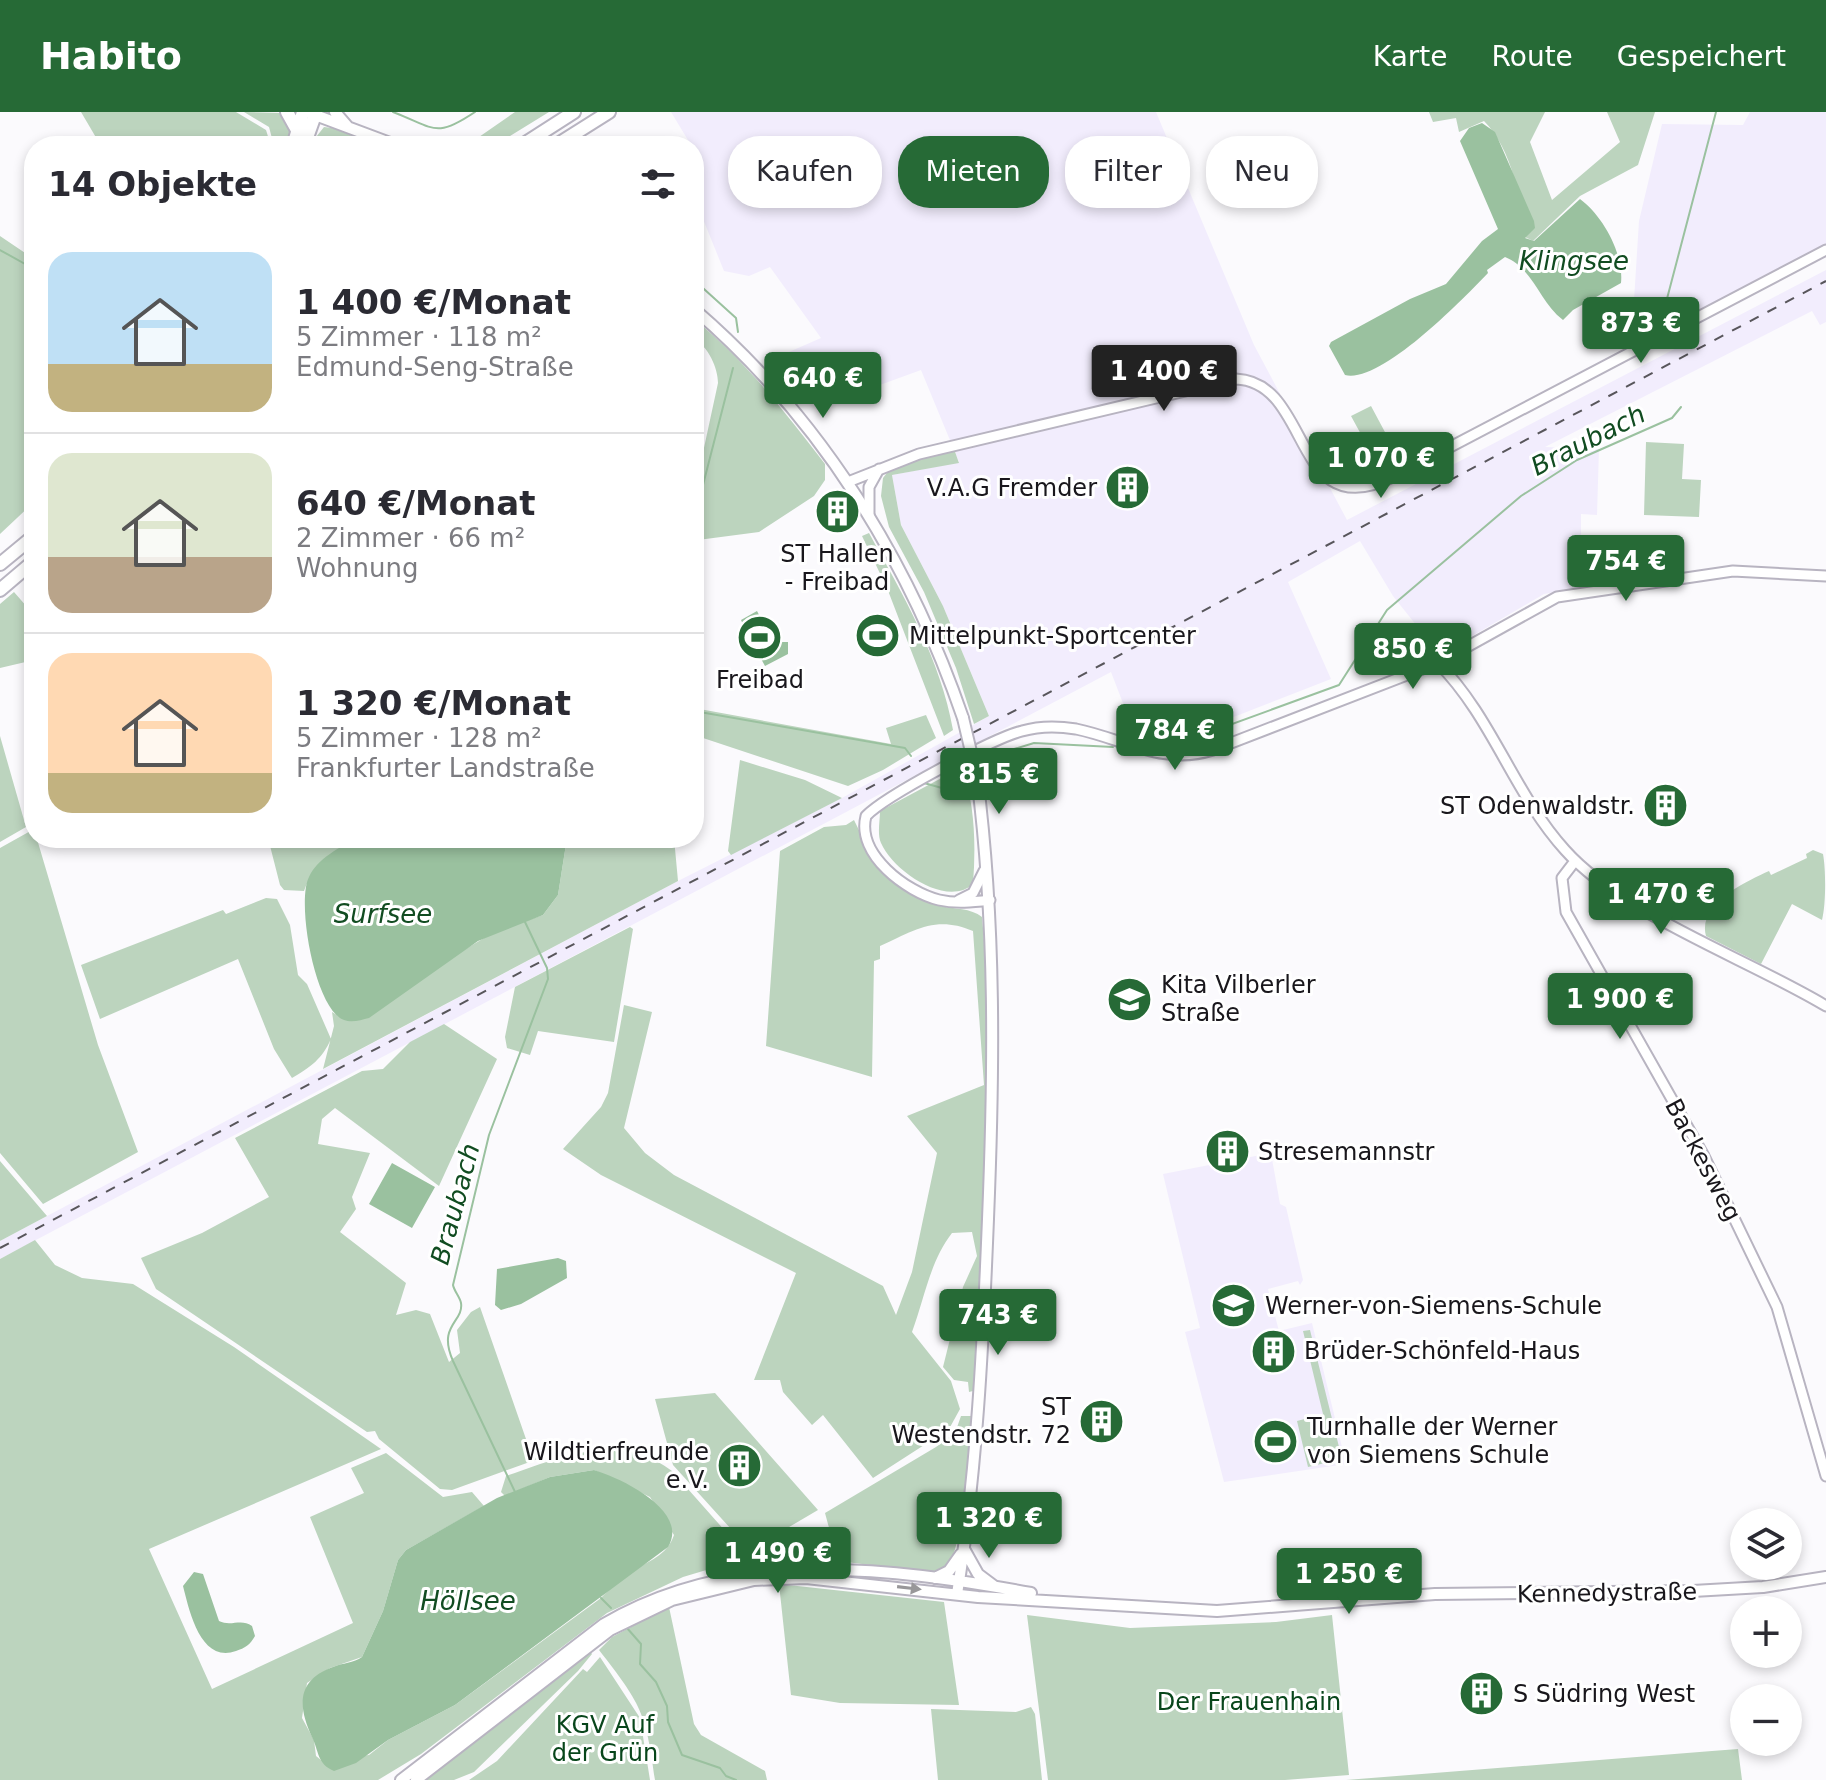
<!DOCTYPE html>
<html lang="de">
<head>
<meta charset="utf-8">
<style>
	:root { --surface:#fff; --page:#f7f7f7; --text:#2b2b33; --muted:#7c7c81; --line:#e1e1e2; --accent:#266a36 }
	body { margin:0; font-family:"DejaVu Sans",sans-serif; background:var(--page); color:var(--text); height:100vh; display:flex; flex-direction:column; font-size:30px; white-space:nowrap }
	* { box-sizing:border-box; margin:0 }
	p { font-size:26px; color:var(--muted) }
	.icon { flex:none; width:44px; height:44px; fill:none; stroke:currentColor; stroke-width:2; stroke-linecap:round; stroke-linejoin:round }
	.map { position:relative; flex:1; overflow:hidden }
	.sheet { position:absolute; left:24px; top:24px; width:680px; height:712px; display:flex; flex-direction:column; background:var(--surface); border-radius:32px; box-shadow:0 4px 12px #0003 }
	.sheet>* { flex:none }
	.hud { position:absolute; left:728px; top:24px; width:760px; height:72px; display:flex; gap:16px }
	.buttons { position:absolute; left:1730px; top:1396px; display:grid; gap:16px }
	.buttons a { display:grid; place-items:center; width:72px; height:72px; border-radius:50%; background:var(--surface); box-shadow:0 4px 12px #0003; font-size:40px }
	.price { position:absolute; translate:-50% -68px; padding:0 18px; border-radius:8px; background:var(--accent); color:#fff; font-size:26px; line-height:52px; filter:drop-shadow(0 2px 4px #0008) }
	.price::after { content:''; position:absolute; left:50%; top:48px; width:24px; height:18px; margin-left:-12px; background:inherit; clip-path:polygon(0 0,100% 0,50% 100%) }
	.price.selected { background:#222; color:#fff }
	ul { padding:0; list-style:none }
	li { display:flex; align-items:center; gap:24px; height:200px; padding:0 24px }
	li+li { border-top:2px solid var(--line) }
	li span { display:grid; place-items:center; flex:none; width:224px; height:160px; border-radius:24px; color:#555 }
	li>.icon { margin-inline-start:auto }
	span .icon { width:96px; height:96px; fill:#fffc; stroke-width:1 }
	li b { font-size:34px }
	h2 { display:flex; justify-content:space-between; align-items:center; height:96px; padding:0 24px; font-size:34px }
	.pill { padding:0 28px; border-radius:32px; background:var(--surface); box-shadow:0 4px 12px #0003; font-size:28px; line-height:72px }
	.pill.selected { background:var(--accent); color:#fff }
	header { display:flex; align-items:center; gap:48px; box-sizing:border-box; height:112px; padding:0 40px; background:var(--accent); color:#fff }
	header strong { font-size:38px }
	nav { display:flex; gap:44px; margin-inline-start:auto; font-size:28px }
	.map>svg:first-child { display:block }
	.built { fill:#f2edfd }
	.green { fill:#bcd4be }
	.water { fill:#9ac19f }
	.lines { fill:none; stroke-linecap:round; stroke-linejoin:round }
	.stream { stroke:#9ac19f; stroke-width:2 }
	.tertiary-casing { stroke:#b8b4c1; stroke-width:13 }
	.secondary-casing { stroke:#b8b4c1; stroke-width:14 }
	.motorway-casing { stroke:#b8b4c1; stroke-width:16 }
	.tertiary { stroke:#fff; stroke-width:9 }
	.secondary { stroke:#fff; stroke-width:10 }
	.motorway { stroke:#fff; stroke-width:12 }
	.rail { stroke:#58565b; stroke-width:2; stroke-dasharray:10 10; stroke-linecap:butt }
	.secondary-bridge-casing { stroke:#b8b4c1; stroke-width:14; stroke-linecap:butt }
	.secondary-bridge { stroke:#fff; stroke-width:10 }
	.oneway { fill:#989799 }
	.labels { text-anchor:middle; dominant-baseline:central; stroke-width:6; stroke-linejoin:round; paint-order:stroke }
	.poi-label { font-size:24px; fill:#19171c; stroke:#fff; text-anchor:start }
	.street-label { font-size:24px; fill:#19171c; stroke:#fff }
	.park-label { font-size:24px; fill:#08461b; stroke:#fff }
	.water-label { font-size:26px; font-style:italic; fill:#114c21; stroke:#fff }
</style>
</head>
<body>
<header>
<strong>Habito</strong>
<nav><a>Karte</a><a>Route</a><a>Gespeichert</a></nav>
</header>
<div class="map">
<svg width="1826" height="1668" viewBox="0 0 1826 1668">
	<rect width="100%" height="100%" fill="#fbfafd"/>
	<path class="built" d="M671 0H1156L1254 233 1347 408 1826 158V210L1820 213 1812 199 1545 335 1599 337 1597 403 1581 402V424L1572 427 1581 476 1544 482 1440 543 1393 484 1360 429 1288 470 1331 567 1180 626 1131 612 1111 560 0 1147V1129L678 769 842 686 989 604 943 494 901 413 892 363 959 350 921 258 825 293 808 249 787 257 782 243 821 226 770 155 749 164 724 159 703 107 694 118 697 43Z
		M1750 0H1826V132L1631 236 1639 109 1662 12 1743 13Z
		M1271 1041 1280 1092 1286 1095 1303 1168 1300 1173 1298 1169 1268 1177 1279 1219 1312 1211 1346 1352 1224 1370 1185 1220 1200 1216 1163 1062Z"/>
	<path class="green" d="M81 0H236L266 18 271 34H101Z
		M244 0 281 1 291 19 289 34H274L269 15Z
		M515 0H549L494 34H466Z
		M1429 0H1545L1530 30 1552 88 1620 30 1607 0H1655L1638 53 1580 84 1533 129 1525 125C1521 88 1512 37 1484 9L1459 20 1456 6 1433 10Z
		M324 15 332 16 379 34H309Z
		M0 124 34 147V390L0 422Z
		M694 207C746 249 785 300 825 352V368L814 384 759 420 698 428 694 454V382L718 271C718 256 708 234 694 227Z
		M1371 294 1386 322 1363 326 1351 304Z
		M1646 330 1684 332 1682 367 1701 368 1699 405 1644 403Z
		M954 337 959 351 892 363 901 413 943 494 989 604 974 612 956 556 924 480 889 415 881 384 883 366 890 357Z
		M869 421C903 483 941 548 953 618L944 624 887 476 862 424Z
		M14 480 34 503V548L0 556V492Z
		M694 596 891 632 886 616 926 603 936 626 883 658 848 674 694 623Z
		M0 624 26 715 0 730Z
		M740 648 805 668 842 686 731 743 728 739Z
		M962 655C975 693 976 732 973 772 947 796 893 759 881 731 877 722 880 709 880 699Z
		M854 708C872 746 894 783 940 794 954 797 971 796 982 805L989 885 984 1121 973 1279 969 1280 968 1270 954 1268 943 1255 963 1175 977 1144 972 1120 952 1121C930 1149 924 1188 912 1220L951 1269 960 1297 949 1317 873 1366 823 1303 812 1313 783 1280 780 1268H754L796 1161 601 1063 563 1037 601 995 608 981 624 893 652 900 624 1016 645 1041 674 1063 883 1174 896 1203 912 1160 937 1041 907 1004 984 973 973 819C936 803 915 818 880 834V847L874 849 872 965 766 934 780 739 824 715 846 713Z
		M34 717 98 933 138 1040 43 1092 0 1041V736Z
		M268 726H357C334 739 313 754 304 779L284 778 280 773Z
		M567 726H674L678 769 323 957 334 914 332 900 345 908 496 819 543 803 558 783Z
		M1813 738 1823 742C1826 758 1826 793 1822 808L1792 792 1761 852 1706 824C1697 792 1747 769 1769 759L1771 763 1807 746 1806 742Z
		M266 786 277 787 290 813 298 863 307 872 331 927C322 947 311 955 292 966L290 963 274 937 238 847 100 907 81 853 223 798 226 802Z
		M630 815 633 817 614 930 538 919 530 943 507 936 505 925 515 875Z
		M444 912 497 947 439 1074 335 996 322 1007 318 1032 370 1041 352 1085 356 1097 340 1120 406 1171 396 1203 416 1198 430 1202 449 1250 460 1241 457 1218 471 1200 480 1195 526 1327 537 1338 538 1347 452 1378 440 1377 379 1327 375 1319 367 1320 156 1177 141 1146 202 1121 269 1085 235 1026 362 959 383 957 410 930Z
		M0 1049 47 1104 0 1129Z
		M35 1128 55 1153 82 1166 133 1172 234 1235 381 1337 149 1437 212 1577 353 1511 310 1405 364 1381 351 1356 386 1341 443 1385 472 1380 484 1394 406 1438 398 1448 383 1499 362 1545 330 1556 307 1571 302 1606 314 1628 316 1644 321 1648 369 1643 388 1628 455 1593 601 1486C610 1477 619 1467 631 1460 648 1449 667 1444 674 1423L650 1385 594 1358 550 1365 505 1384 501 1380 506 1364C561 1345 620 1319 672 1359L742 1438 743 1447 683 1465 607 1501 421 1642 378 1668H0V1147Z
		M1310 1218 1342 1347 1308 1355 1297 1309 1323 1302 1303 1219Z
		M715 1281 818 1398 750 1438 673 1353 655 1287Z
		M961 1304H971C966 1346 967 1407 952 1446 948 1455 943 1459 934 1461L838 1449 825 1401 936 1335 955 1321Z
		M779 1472 944 1490 959 1593 840 1591 791 1583Z
		M669 1495 694 1612 701 1623 765 1659 767 1668H655C646 1600 641 1592 599 1538L612 1525Z
		M1027 1503 1130 1516 1276 1510 1332 1503 1349 1663 1285 1668H1048Z
		M588 1537 592 1542 578 1559 474 1660 454 1668H420Z
		M600 1545 640 1606 650 1668H469L497 1649 583 1557 587 1560Z
		M1031 1595 1035 1602 1042 1668H938L931 1597 1016 1600Z
		M1738 1637 1742 1668H1346L1712 1639Z"/>
	<path class="water" d="M1482 11 1495 20 1534 109 1535 116 1525 126 1534 129 1580 87C1603 104 1624 142 1621 171L1573 198 1563 208C1539 190 1534 157 1505 145L1487 158 1488 161C1463 187 1381 272 1345 263L1329 234 1331 230 1410 187 1446 172 1482 129 1498 117 1460 29 1469 16Z
		M757 499 773 530H788V542L765 554 749 524H741L747 521 741 508Z
		M357 726H567L558 783 543 803 478 829 369 906C361 908 352 911 344 908 315 898 296 790 309 765 317 747 340 735 357 726Z
		M392 1051 435 1075 412 1116 369 1092Z
		M558 1146 566 1149 567 1166 521 1192 501 1198 495 1193 497 1157Z
		M594 1358C621 1366 690 1399 668 1435L455 1593 388 1628 356 1651 334 1659C317 1652 319 1639 312 1625 298 1595 296 1568 333 1555 342 1551 354 1551 362 1545L383 1499 398 1448 406 1438 497 1386 550 1365Z
		M194 1460 203 1462 219 1509C231 1515 241 1506 252 1514L255 1524C250 1533 245 1536 236 1539 200 1552 189 1497 183 1474Z"/>
	<g class="lines">
		<path class="stream" d="M393 0C435 16 435 27 475 0
			M694 45 696 43
			M0 138 34 157
			M694 168 736 206 738 220
			M1658 221 1716 0
			M694 408 733 256
			M694 599 905 636 911 644
			M1123 626 1132 621 1180 631 1339 573 1387 498 1521 384 1577 348 1672 306 1681 295
			M980 654 1011 638 1034 631 1113 635
			M924 671 942 676 971 659
			M516 1382 453 1249C437 1213 464 1210 461 1191 460 1185 454 1179 453 1173L489 1023 548 867 547 856 525 810
			M601 1486 611 1496
			M627 1516 641 1532 640 1552 656 1570 667 1594 668 1610 682 1643 720 1656 726 1664 736 1668"/>
		<defs>
			<path id="tertiary" d="M848 370 919 342 1236 267C1313 270 1291 415 1393 365L1826 138
				M869 403V375L879 357
				M1438 551C1492 605 1514 682 1565 738 1623 803 1748 847 1826 894
				M1575 749 1562 766 1566 800 1704 1044 1777 1195 1826 1364
				M959 788 973 781 984 759
				M990 788C973 790 956 792 939 788 907 780 856 743 866 704 885 684 994 626 1022 619 1039 614 1058 614 1076 617 1125 627 1162 654 1213 638L1438 551 1557 485 1733 459 1826 464"/>
			<path id="secondary" d="M335 0 348 15
				M310 1 398 34
				M694 197C821 306 909 449 963 606
				M964 1437 978 1462 994 1474
				M935 1466 949 1459 961 1442
				M957 1482C977 1359 983 1232 988 1107 994 959 996 813 977 665
				M401 1668 604 1512C736 1435 887 1455 1031 1481
				M416 1668 610 1518 672 1488 754 1468 806 1466 978 1485 1217 1499 1435 1482 1693 1479 1763 1475 1826 1465"/>
			<path id="motorway" d="M287 0 297 18
				M293 34 303 0
				M304 34 315 3
				M521 34 574 0
				M555 34 609 0
				M0 452 34 424
				M0 478 34 449"/>
		</defs>
		<use href="#tertiary" class="tertiary-casing"/>
		<use href="#secondary" class="secondary-casing"/>
		<use href="#motorway" class="motorway-casing"/>
		<use href="#tertiary" class="tertiary"/>
		<use href="#secondary" class="secondary"/>
		<use href="#motorway" class="motorway"/>
		<path class="rail" d="M0 1136 1826 169"/>
		<defs>
			<path id="secondary-bridge" d="M963 606 977 665"/>
		</defs>
		<use href="#secondary-bridge" class="secondary-bridge-casing"/>
		<use href="#secondary-bridge" class="secondary-bridge"/>
	</g>
	<defs><path id="oneway-solid" d="M-6-.8H1V-3.2L6.5 0L1 3.2V.8H-6Z" transform="scale(2)"/></defs>
	<use class="oneway" href="#oneway-solid" transform="translate(909 1476) rotate(7)"/>
	<defs>
		<symbol id="building-disc" viewBox="-11 -11 22 22"><circle r="9.5" fill="#266a36" stroke="#fff"/><path d="M-4-6H4V6H1V3H-1V6H-4ZM-2.5-4.3h1.7v1.8h-1.7ZM.8-4.3h1.7v1.8H.8ZM-2.5-1h1.7V.8h-1.7ZM.8-1h1.7V.8H.8Z" fill="#fff"/></symbol>
		<symbol id="stadium-disc" viewBox="-11 -11 22 22"><circle r="9.5" fill="#266a36" stroke="#fff"/><path d="M0-5a6.5 5 0 1 0 0 10a6.5 5 0 1 0 0-10ZM-3.5-1.8h7v3.6h-7Z" fill="#fff"/></symbol>
		<symbol id="school-disc" viewBox="-11 -11 22 22"><circle r="9.5" fill="#266a36" stroke="#fff"/><path d="M0-5L7-2L0 1L-7-2ZM-4 1L0 2.5L4 1V4Q0 6-4 4Z" fill="#fff"/></symbol>
	</defs>
	<g fill-rule="evenodd">
		<use href="#building-disc" x="1102" y="350" width="51" height="51"/>
		<use href="#building-disc" x="812" y="374" width="51" height="51"/>
		<use href="#stadium-disc" x="852" y="498" width="51" height="51"/>
		<use href="#stadium-disc" x="734" y="500" width="51" height="51"/>
		<use href="#building-disc" x="1640" y="668" width="51" height="51"/>
		<use href="#school-disc" x="1104" y="862" width="51" height="51"/>
		<use href="#building-disc" x="1202" y="1014" width="51" height="51"/>
		<use href="#school-disc" x="1208" y="1168" width="51" height="51"/>
		<use href="#building-disc" x="1248" y="1214" width="51" height="51"/>
		<use href="#building-disc" x="1076" y="1284" width="51" height="51"/>
		<use href="#stadium-disc" x="1250" y="1304" width="51" height="51"/>
		<use href="#building-disc" x="714" y="1328" width="51" height="51"/>
		<use href="#building-disc" x="1456" y="1556" width="51" height="51"/>
	</g>
	<g class="labels">
		<g class="poi-label">
			<text x="1097" y="376" text-anchor="end">V.A.G Fremder</text>
			<text x="837" y="442" text-anchor="middle">ST Hallen<tspan x="837" dy="28">- Freibad</tspan></text>
			<text x="909" y="524">Mittelpunkt-Sportcenter</text>
			<text x="760" y="568" text-anchor="middle">Freibad</text>
			<text x="1635" y="694" text-anchor="end">ST Odenwaldstr.</text>
			<text x="1161" y="873">Kita Vilberler<tspan x="1161" dy="28">Straße</tspan></text>
			<text x="1258" y="1040">Stresemannstr</text>
			<text x="1265" y="1194">Werner-von-Siemens-Schule</text>
			<text x="1304" y="1239">Brüder-Schönfeld-Haus</text>
			<text x="1071" y="1295" text-anchor="end">ST<tspan x="1071" dy="28">Westendstr. 72</tspan></text>
			<text x="1307" y="1315">Turnhalle der Werner<tspan x="1307" dy="28">von Siemens Schule</tspan></text>
			<text x="709" y="1340" text-anchor="end">Wildtierfreunde<tspan x="709" dy="28">e.V.</tspan></text>
			<text x="1513" y="1582">S Südring West</text>
		</g>
		<g class="street-label">
			<text transform="translate(1703 1048) rotate(62)">Backesweg</text>
			<text transform="translate(1607 1481) rotate(-1)">Kennedystraße</text>
		</g>
		<g class="park-label">
			<text x="1249" y="1590">Der Frauenhain</text>
			<text x="605" y="1613">KGV Auf<tspan x="605" dy="28">der Grün</tspan></text>
		</g>
		<g class="water-label">
			<text x="1574" y="149">Klingsee</text>
			<text transform="translate(1588 328) rotate(-27)">Braubach</text>
			<text x="383" y="802">Surfsee</text>
			<text transform="translate(455 1092) rotate(-75)">Braubach</text>
			<text x="468" y="1489">Höllsee</text>
		</g>
	</g>
</svg>
<div class="buttons">
<a><svg class="icon" aria-label="layers" viewBox="0 0 24 24"><path d="M12 4l9 5-9 5-9-5zM3 14l9 5 9-5"/></svg></a>
<a>+</a>
<a>−</a>
</div>
<b class="price" style="left:1641px;top:253px">873 €</b>
<b class="price selected" style="left:1164px;top:301px">1 400 €</b>
<b class="price" style="left:823px;top:308px">640 €</b>
<b class="price" style="left:1381px;top:388px">1 070 €</b>
<b class="price" style="left:1626px;top:491px">754 €</b>
<b class="price" style="left:1413px;top:579px">850 €</b>
<b class="price" style="left:1175px;top:660px">784 €</b>
<b class="price" style="left:999px;top:704px">815 €</b>
<b class="price" style="left:1661px;top:824px">1 470 €</b>
<b class="price" style="left:1620px;top:929px">1 900 €</b>
<b class="price" style="left:998px;top:1245px">743 €</b>
<b class="price" style="left:989px;top:1448px">1 320 €</b>
<b class="price" style="left:778px;top:1483px">1 490 €</b>
<b class="price" style="left:1349px;top:1504px">1 250 €</b>
<div class="hud">
<a class="pill">Kaufen</a>
<a class="pill selected">Mieten</a>
<a class="pill">Filter</a>
<a class="pill">Neu</a>
</div>
<section class="sheet">
<h2>14 Objekte<svg class="icon" aria-label="filters" viewBox="0 0 24 24"><path d="M4 7h16M4 17h16"/><circle cx="9" cy="7" r="2"/><circle cx="15" cy="17" r="2"/></svg></h2>
<ul>
<li><span style="background:linear-gradient(#bfe0f5 70%,#c2b280 0)"><svg class="icon" aria-label="home" viewBox="0 0 24 24"><path d="M3 11l9-7 9 7M6 9v11h12V9"/></svg></span><div><b>1 400 €/Monat</b><p>5 Zimmer · 118 m²</p><p>Edmund-Seng-Straße</p></div></li>
<li><span style="background:linear-gradient(#dfe7d0 65%,#b9a48a 0)"><svg class="icon" aria-label="home" viewBox="0 0 24 24"><path d="M3 11l9-7 9 7M6 9v11h12V9"/></svg></span><div><b>640 €/Monat</b><p>2 Zimmer · 66 m²</p><p>Wohnung</p></div></li>
<li><span style="background:linear-gradient(#ffd9b3 75%,#c2b280 0)"><svg class="icon" aria-label="home" viewBox="0 0 24 24"><path d="M3 11l9-7 9 7M6 9v11h12V9"/></svg></span><div><b>1 320 €/Monat</b><p>5 Zimmer · 128 m²</p><p>Frankfurter Landstraße</p></div></li>
</ul>
</section>
</div>
</body>
</html>
